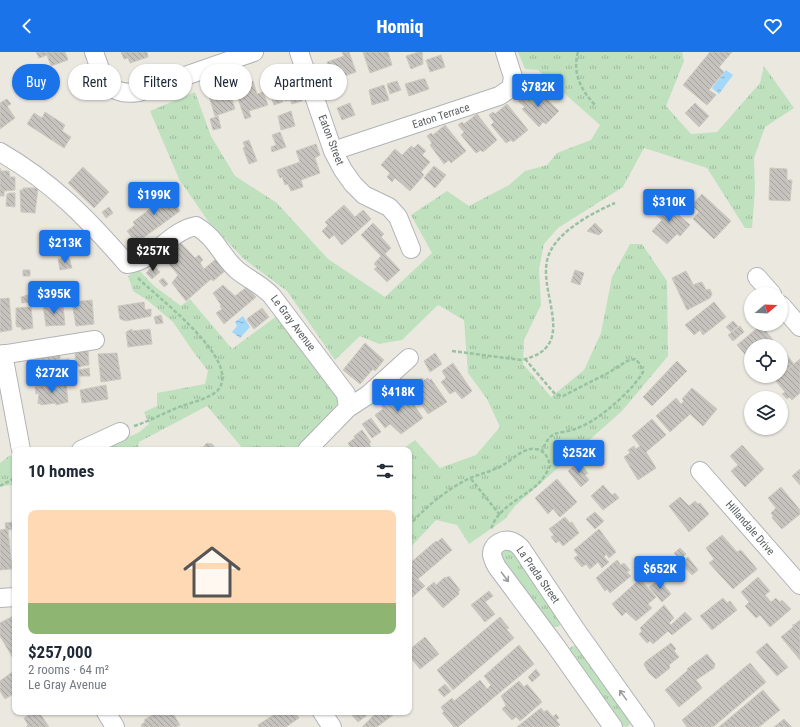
<!DOCTYPE html>
<html lang="en">
<head>
<meta charset="utf-8">
<style>
	:root { --surface:#fff; --page:#f2f2f3; --text:#1f2937; --muted:#747a83; --accent:#1a73e8 }
	body { margin:0; font-family:"Roboto Condensed",sans-serif; background:var(--page); color:var(--text); height:100vh; display:flex; flex-direction:column; font-size:15px; white-space:nowrap }
	* { box-sizing:border-box; margin:0 }
	p { font-size:13px; color:var(--muted) }
	.icon { flex:none; width:22px; height:22px; fill:none; stroke:currentColor; stroke-width:2; stroke-linecap:round; stroke-linejoin:round }
	.map { position:relative; flex:1; overflow:hidden }
	.sheet { position:absolute; left:12px; top:395px; width:400px; height:268px; display:flex; flex-direction:column; background:var(--surface); border-radius:8px; box-shadow:0 1px 3px #0004 }
	.sheet>* { flex:none }
	.hud { position:absolute; left:12px; top:12px; width:400px; height:36px; display:flex; gap:8px }
	.needle { width:26px; rotate:71deg }
	.tools { position:absolute; left:744px; top:235px; display:grid; gap:8px }
	.tools a { display:grid; place-items:center; width:44px; height:44px; border-radius:50%; background:var(--surface); box-shadow:0 1px 3px #0004; font-size:20px }
	.price { position:absolute; translate:-50% -34px; padding:0 9px; border-radius:4px; background:var(--accent); color:#fff; font-size:13px; line-height:26px; filter:drop-shadow(0 1px 2px #0008) }
	.price::after { content:''; position:absolute; left:50%; top:24px; width:12px; height:9px; margin-left:-6px; background:inherit; clip-path:polygon(0 0,100% 0,50% 100%) }
	.price.current { background:#222; color:#fff }
	ul { padding:0; list-style:none }
	li { display:grid; align-content:center; gap:8px; height:212px; padding:0 16px }
	li span { display:grid; place-items:center; height:124px; border-radius:8px; color:#555 }
	li>.icon { margin-inline-start:auto }
	span .icon { width:72px; height:72px; fill:#fffc; stroke-width:1 }
	li b { font-size:17px }
	h2 { display:flex; justify-content:space-between; align-items:center; height:48px; padding:0 16px; font-size:17px }
	.chip { padding:0 14px; border-radius:18px; background:var(--surface); box-shadow:0 1px 3px #0004; font-size:14px; line-height:36px }
	.chip.current { background:var(--accent); color:#fff }
	header { display:flex; justify-content:space-between; align-items:center; height:52px; padding:0 16px; background:var(--accent); color:#fff; font-size:18px; font-weight:800 }
	.map>svg:first-child { display:block }
	.grass { fill:url(#grass-tufts) }
	.water { fill:url(#water-ripples) }
	.building { fill:url(#building-back-hatch); stroke:#cfc9bf }
	.lines { fill:none; stroke-linecap:round; stroke-linejoin:round }
	.minor-casing { stroke:#b1b3b7; stroke-width:20 }
	.path { stroke:#98c2a1; stroke-width:2.5; stroke-dasharray:4 2; stroke-linecap:butt }
	.minor { stroke:#fff; stroke-width:18 }
	.oneway { stroke:#9b9ea0 }
	.labels { text-anchor:middle; dominant-baseline:central; stroke-width:3.5; stroke-linejoin:round; paint-order:stroke }
	.street-label { font-size:11px; fill:#595d60; stroke:#fff }
</style>
</head>
<body>
<header><svg class="icon" aria-label="back" viewBox="0 0 24 24"><path d="M15 5l-7 7 7 7"/></svg>Homiq<svg class="icon" aria-label="heart" viewBox="0 0 24 24"><path d="M12 20l-8-8c-3-5 5-10 8-4 3-6 11-1 8 4z"/></svg></header>
<div class="map">
<svg width="800" height="675" viewBox="0 0 800 675">
	<defs>
		<pattern id="grass-tufts" width="24" height="20" patternUnits="userSpaceOnUse"><rect width="24" height="20" fill="#c0e1be"/><path d="M3 7l-1-3M5 7V3M7 7l1-3M15 17l-1-3M17 17v-4M19 17l1-3" fill="none" stroke="#9fba9e"/></pattern>
		<pattern id="water-ripples" width="26" height="14" patternUnits="userSpaceOnUse"><rect width="26" height="14" fill="#a3d8f8"/><path d="M2 4q2-2 4 0t4 0M15 11q2-2 4 0t4 0" fill="none" stroke="#88b2cc"/></pattern>
		<pattern id="building-back-hatch" width="6" height="6" patternUnits="userSpaceOnUse"><rect width="6" height="6" fill="#c6c3be"/><path d="M-1 5l2 2M0 0l6 6M5-1l2 2" fill="none" stroke="#a4a29e"/></pattern>
	</defs>
	<rect width="100%" height="100%" fill="#ebe8e0"/>
	<path class="grass" d="M518 0H682L684 9 666 54 691 82 717 80 760 31 764 14 794 56 765 75 754 106 755 138 752 176H745L707 116 644 96 623 135 558 176 544 192 539 217 541 253 524 288 523 312 551 345 584 318 601 281 612 225 630 192H642L667 229 668 304 622 359 515 454 505 467 469 492 457 473 436 468 409 497V398H401L415 388 440 416 476 403 500 375 487 347 468 321 464 268 438 253 402 288 379 292 360 284 335 308 287 239 244 207 208 169 179 127 150 59 195 40 211 84 235 124 277 151 328 207 385 245 432 201 411 163 447 139 469 154 509 133 525 119 547 113 557 101 591 88 600 73 538 18 525 17Z
		M138 217 153 233 181 254 190 247 232 297 281 261 340 347 330 364 294 398H244L207 354 139 390 138 395 129 398H96L138 381 149 372 144 360 157 354V341L205 332 208 319 192 298 173 270 147 248 133 239 128 224Z
		M15 403V433L0 434V411L9 404Z
		M512 495 562 571 558 575H551L500 504V499Z
		M577 593 631 662V671L627 675 621 674 569 598 571 595Z"/>
	<path class="water" d="M726 18 733 23 719 42 712 36Z
		M243 264 250 275 240 286 232 280 237 274 235 270Z"/>
	<path class="building" d="M36 0H65L68 8 51 14 47 3 39 6Z
		M121 0H147L148 5 130 11 128 6 124 7Z
		M342 0H349L356 20 327 30 324 21 330 19 327 10 344 4Z
		M363 0H388L392 13 370 21Z
		M419 0H422L423 12 411 17 406 4Z
		M710 0H732L719 15 724 20 709 38 716 43 707 53 683 33Z
		M441 3 445 15 430 20 426 8Z
		M288 17 290 21 291 20 302 49 292 52 290 48 285 49 283 43 281 44 283 50 274 53 265 27Z
		M422 27H425L429 37 409 44 405 32Z
		M243 28 245 32 253 29 257 42 263 40 268 53 249 59 251 65 245 67 233 32Z
		M397 29 401 38 390 42 387 32Z
		M384 33 389 48 372 53 369 38Z
		M222 36 224 40 229 38 235 57 215 64 208 41Z
		M535 36 559 59 546 72 543 70 539 75 522 57 525 55 518 49 522 45 524 47Z
		M7 47 11 52 7 54 15 66 0 77V51Z
		M350 51 355 63 342 68 337 56Z
		M695 51 709 64 699 75 685 61Z
		M507 52 528 78 513 90 511 88 506 91 491 73 494 70 489 63 493 60 495 62Z
		M291 59 295 74 281 78 278 64Z
		M45 60 65 73 62 79 71 85 64 96 27 72 34 61 42 66Z
		M477 62 497 88 483 100 481 98 476 101 461 83 464 80 458 73 462 70 464 72Z
		M218 64 221 76 213 78 210 67Z
		M445 73 466 99 451 111 449 108 444 112 430 93 432 91 427 84 431 81 433 83Z
		M280 80 286 95 272 100 271 95 276 93 272 83Z
		M249 88 257 109 249 112 243 96 245 95 243 90Z
		M316 92 320 103 315 106 320 121 301 128 303 135 291 139 288 132 285 133 282 125 280 126 277 118 300 110 296 99Z
		M418 92 426 99 422 103 430 110 421 120 424 123 410 139 395 126 392 130 387 125 390 121 381 113 395 97 402 103 411 94 414 96Z
		M434 114 446 123 435 136 424 126Z
		M83 115 109 140 94 156 68 131Z
		M0 116 1 119H9L10 125H15V138L4 139V144H0Z
		M770 116 787 117V128H792L790 149 769 148Z
		M161 132 170 145 162 151 164 152 171 147 180 159 136 191 127 179 135 173 133 170 159 150 151 139Z
		M23 136H38L35 161 21 160 20 138H23Z
		M10 141H15V155L6 154 7 142Z
		M702 142 731 169 714 187 693 167 699 160 692 153Z
		M662 148 690 173 680 184 677 182 667 192 652 179 662 168 652 159Z
		M344 153 355 165 363 158 371 167 342 193 334 183 329 187 322 179 328 173 325 170Z
		M109 155 113 161 106 166 102 160Z
		M373 171 384 182 381 185 391 196 385 202 400 218 387 230 374 217 377 215 374 212 381 204 361 183Z
		M595 171 603 179 599 183 587 179Z
		M177 187 195 206 199 203 203 208 200 211 204 217 216 207 225 219 213 229 211 227 186 249 172 231 178 223 161 202Z
		M69 206 72 216 60 218 58 207Z
		M154 214 160 220 152 227 146 221Z
		M23 218H30V224H23Z
		M575 218 584 221 580 233 571 230Z
		M686 219 694 234 695 232 702 230 706 238 710 237 712 242 710 246 687 258 672 226Z
		M163 226 168 232 164 235 159 229Z
		M223 233 235 244 247 235 256 245 224 272 216 261 222 257 220 254 221 253 213 241Z
		M28 243 30 250 22 251 21 245Z
		M9 246 12 278 0 280V247Z
		M92 248 94 272 76 274 72 250Z
		M144 250 145 258 151 257V264L126 269 120 267 118 254Z
		M714 250 726 265 703 283 700 278 694 283 685 273Z
		M52 252 53 255 63 254 65 273 46 274 43 253Z
		M31 255 33 276 22 278 21 275H17L16 272V256Z
		M262 256 269 265 254 277 247 268 248 266Z
		M161 263 163 271 156 272 154 265Z
		M733 269 738 274 731 280 726 275Z
		M761 273 773 288 766 294H751L750 308 737 293Z
		M740 274 744 280 733 289 728 283Z
		M132 277V279L150 277 152 292 128 295 126 280Z
		M365 291 384 308 375 319 373 317 360 332 343 318Z
		M88 298 89 313 76 315 75 300Z
		M117 301 121 327 101 330 98 302Z
		M435 301 442 312 430 320 424 309Z
		M60 302V308L69 307 71 322 35 327 34 320 30 321 28 308H32V305Z
		M786 302 794 312 781 323V303L783 304Z
		M800 307V341L792 348 789 345 787 347 782 342 785 340 775 328Z
		M677 309 687 319 652 354 643 345Z
		M453 311 472 339 462 347 455 339 450 342 441 330 446 326 442 319Z
		M89 316 90 324H80L79 318Z
		M422 326 424 328 428 326 429 328 431 327 447 350 428 362 409 335V333Z
		M66 331 68 350 56 353V351L41 353 40 351 38 352 39 341 36 342 35 335Z
		M106 333 108 347 82 351 80 338Z
		M692 336 717 357 703 374 690 362 670 380 656 364 676 346 681 352 684 349 682 347Z
		M405 340 423 366 401 382 390 372 385 376 375 363 383 357 378 347 383 342 387 347 394 342 397 346Z
		M371 366 381 380 372 386 362 372Z
		M652 367 666 383 646 400 656 416 638 428 624 405 630 401 628 398 634 394 636 397 640 394 632 384Z
		M362 378 371 390 369 392 373 398H352L348 391 355 386 354 384Z
		M207 391 212 392 217 398H200Z
		M742 393 764 417 745 435 731 419 738 413 730 404Z
		M579 410 588 421 585 423 589 428 581 435 568 419Z
		M800 417V433L792 424Z
		M557 427 577 450 560 465 553 457 548 462 535 446Z
		M603 433 612 443 615 441 619 446 603 458 591 444Z
		M781 435 800 458V462L782 477 772 466 773 464 771 461 776 456 768 446Z
		M680 445 689 454 695 449 698 452 700 451 709 462 689 480 669 454Z
		M595 460 604 469 595 477 586 467Z
		M565 465 570 471 572 470 579 481 563 494 559 489 556 491 551 485 554 483 549 477Z
		M13 470 14 477 8 478 12 517 0 518V478L6 477 5 471Z
		M599 477 616 500 609 506 606 502 604 505 609 510 602 516 598 510 590 517 586 512 582 515 574 506 578 503 574 498Z
		M722 483 737 500 741 498 757 517 733 537 709 511 714 507 706 496Z
		M442 486 452 498 418 527 425 534 410 547 409 512 436 489 437 490Z
		M680 496 686 502 680 508 674 501Z
		M688 505 698 518 692 523 681 511Z
		M644 507 650 515 640 523 634 515Z
		M617 508 621 513 624 511 630 518 627 520 631 524 610 541 607 537 605 539 596 526Z
		M449 524 460 538 458 540 459 542 443 556 426 537 434 530 436 533 445 525 446 526Z
		M758 525 770 539 765 543 771 550 776 546 780 550 782 548 791 557 770 575 760 563 756 566 745 554 749 550 741 540Z
		M640 527 656 545 648 552 652 556 636 569 626 560 622 564 612 552Z
		M659 527 671 542 662 550 649 535Z
		M489 539 493 544 485 550 495 562 485 570 471 553Z
		M723 546 727 551 730 549 737 558 712 578 700 564Z
		M664 553 674 566 669 571 671 573 685 560 692 567 672 583 668 579 653 592 650 589 647 591 639 582 642 579 640 576Z
		M13 564 15 567 14 608 0 584V571Z
		M500 565 509 576 506 577 514 586 453 638 437 618Z
		M800 568V608L781 585 793 575V572L794 573Z
		M425 585 439 602 420 617 409 604V598Z
		M671 591 676 597 674 599 679 605 669 613 670 616 656 627 649 621 644 613 645 610Z
		M767 591 788 615 777 624 756 600Z
		M519 593 534 612 458 675H454L442 661 444 660 441 655 452 646 454 649 480 628 487 637 491 633 484 624Z
		M707 602 715 612 714 616 696 628 702 636 679 655 665 638 688 618 687 617Z
		M750 611 766 630 713 675H687L682 668Z
		M536 617 540 623 532 630 528 625Z
		M15 618V641L5 647 0 639V629Z
		M519 629 524 635 527 632 542 650 520 669 516 665 512 668 502 657 506 653 501 644Z
		M445 632 451 639 444 645 438 638Z
		M763 638 780 658 759 675H719Z
		M541 656 544 660 547 658 553 665 556 662 559 666 556 668 560 673 557 675H517Z
		M33 660H39L49 675H26L28 673 24 666Z
		M153 660H165L166 664 172 660 180 673 176 675H142L141 673 145 670 144 668 154 662Z
		M278 660H295L299 666 286 675H259L258 673Z
		M352 660H371L358 670 350 661Z
		M377 660H391L393 663 377 675H362Z
		M784 667 792 675H774Z"/>
	<g class="lines">
		<defs>
			<path id="minor" d="M94 0C103 25 106 45 139 40L254 0
				M299 0 333 99 343 118 353 132 364 143 389 155 398 165 411 197
				M333 99 499 44 511 36 513 25 505 0
				M0 100C52 130 88 167 127 212 155 209 169 179 196 174 217 186 220 203 237 218 248 227 262 233 272 244L346 342 348 356
				M757 225 772 242
				M781 253 800 275
				M3 302 21 398
				M0 303 95 288
				M81 398 120 380
				M307 398 348 356 368 343 409 306
				M700 419 800 533
				M0 546 15 545
				M106 660 115 675
				M322 660 332 675
				M613 675 555 593 497 515C495 512 493 507 492 503 491 492 504 486 513 490 516 491 519 494 521 496L576 578 645 675"/>
		</defs>
		<use href="#minor" class="minor-casing"/>
		<path class="path" d="M578 0C572 21 581 38 595 53
			M452 299 521 308C584 295 532 236 550 200 560 178 594 160 615 151
			M525 307 555 342 563 344 608 321 627 309 635 307 640 312 643 320C635 335 609 358 595 367 589 371 581 375 575 377 556 383 551 377 542 399
			M134 374C150 369 164 361 179 355 190 351 211 346 218 338 243 308 155 244 137 225
			M471 427 500 463
			M0 434 15 426
			M409 474C424 456 445 439 466 428 478 422 491 420 503 413 512 408 524 395 535 397 545 398 548 405 550 414 547 420 543 427 538 432 523 446 496 456 491 478"/>
		<use href="#minor" class="minor"/>
	</g>
	<defs><path id="oneway-shaft" d="M-6 0H5M1.5-3L5.5 0L1.5 3" fill="none" stroke-width="1.6" stroke-linecap="round" stroke-linejoin="round"/></defs>
	<g class="oneway">
		<use href="#oneway-shaft" transform="translate(505 525) rotate(53)"/>
		<use href="#oneway-shaft" transform="translate(623 643) rotate(-126)"/>
	</g>
	<g class="labels">
		<g class="street-label">
			<text transform="translate(441 64) rotate(-18)">Eaton Terrace</text>
			<text transform="translate(331 88) rotate(69)">Eaton Street</text>
			<text transform="translate(293 271) rotate(53)">Le Gray Avenue</text>
			<text transform="translate(750 476) rotate(49)">Hillandale Drive</text>
			<text transform="translate(538 523) rotate(55)">La Prada Street</text>
		</g>
	</g>
</svg>
<div class="tools">
<a><svg class="needle" viewBox="-14 -14 28 28"><path d="M0-13l5 13h-10z" fill="#e53935"/><path d="M0 13l5-13h-10z" fill="#747a83"/></svg></a>
<a><svg class="icon" aria-label="locate" viewBox="0 0 24 24"><circle cx="12" cy="12" r="6"/><path d="M12 2v4M12 18v4M2 12h4M18 12h4"/></svg></a>
<a><svg class="icon" aria-label="layers" viewBox="0 0 24 24"><path d="M12 4l9 5-9 5-9-5zM3 14l9 5 9-5"/></svg></a>
</div>
<b class="price" style="left:538px;top:56px">$782K</b>
<b class="price" style="left:154px;top:164px">$199K</b>
<b class="price" style="left:669px;top:171px">$310K</b>
<b class="price" style="left:65px;top:212px">$213K</b>
<b class="price current" style="left:153px;top:220px">$257K</b>
<b class="price" style="left:54px;top:263px">$395K</b>
<b class="price" style="left:52px;top:342px">$272K</b>
<b class="price" style="left:398px;top:361px">$418K</b>
<b class="price" style="left:579px;top:422px">$252K</b>
<b class="price" style="left:660px;top:538px">$652K</b>
<div class="hud">
<a class="chip current">Buy</a>
<a class="chip">Rent</a>
<a class="chip">Filters</a>
<a class="chip">New</a>
<a class="chip">Apartment</a>
</div>
<section class="sheet">
<h2>10 homes<svg class="icon" aria-label="filters" viewBox="0 0 24 24"><path d="M4 7h16M4 17h16"/><circle cx="9" cy="7" r="2"/><circle cx="15" cy="17" r="2"/></svg></h2>
<ul>
<li><span style="background:linear-gradient(#ffd9b3 75%,#8fb573 0)"><svg class="icon" aria-label="home" viewBox="0 0 24 24"><path d="M3 11l9-7 9 7M6 9v11h12V9"/></svg></span><div><b>$257,000</b><p>2 rooms · 64 m²</p><p>Le Gray Avenue</p></div></li>
</ul>
</section>
</div>
</body>
</html>
